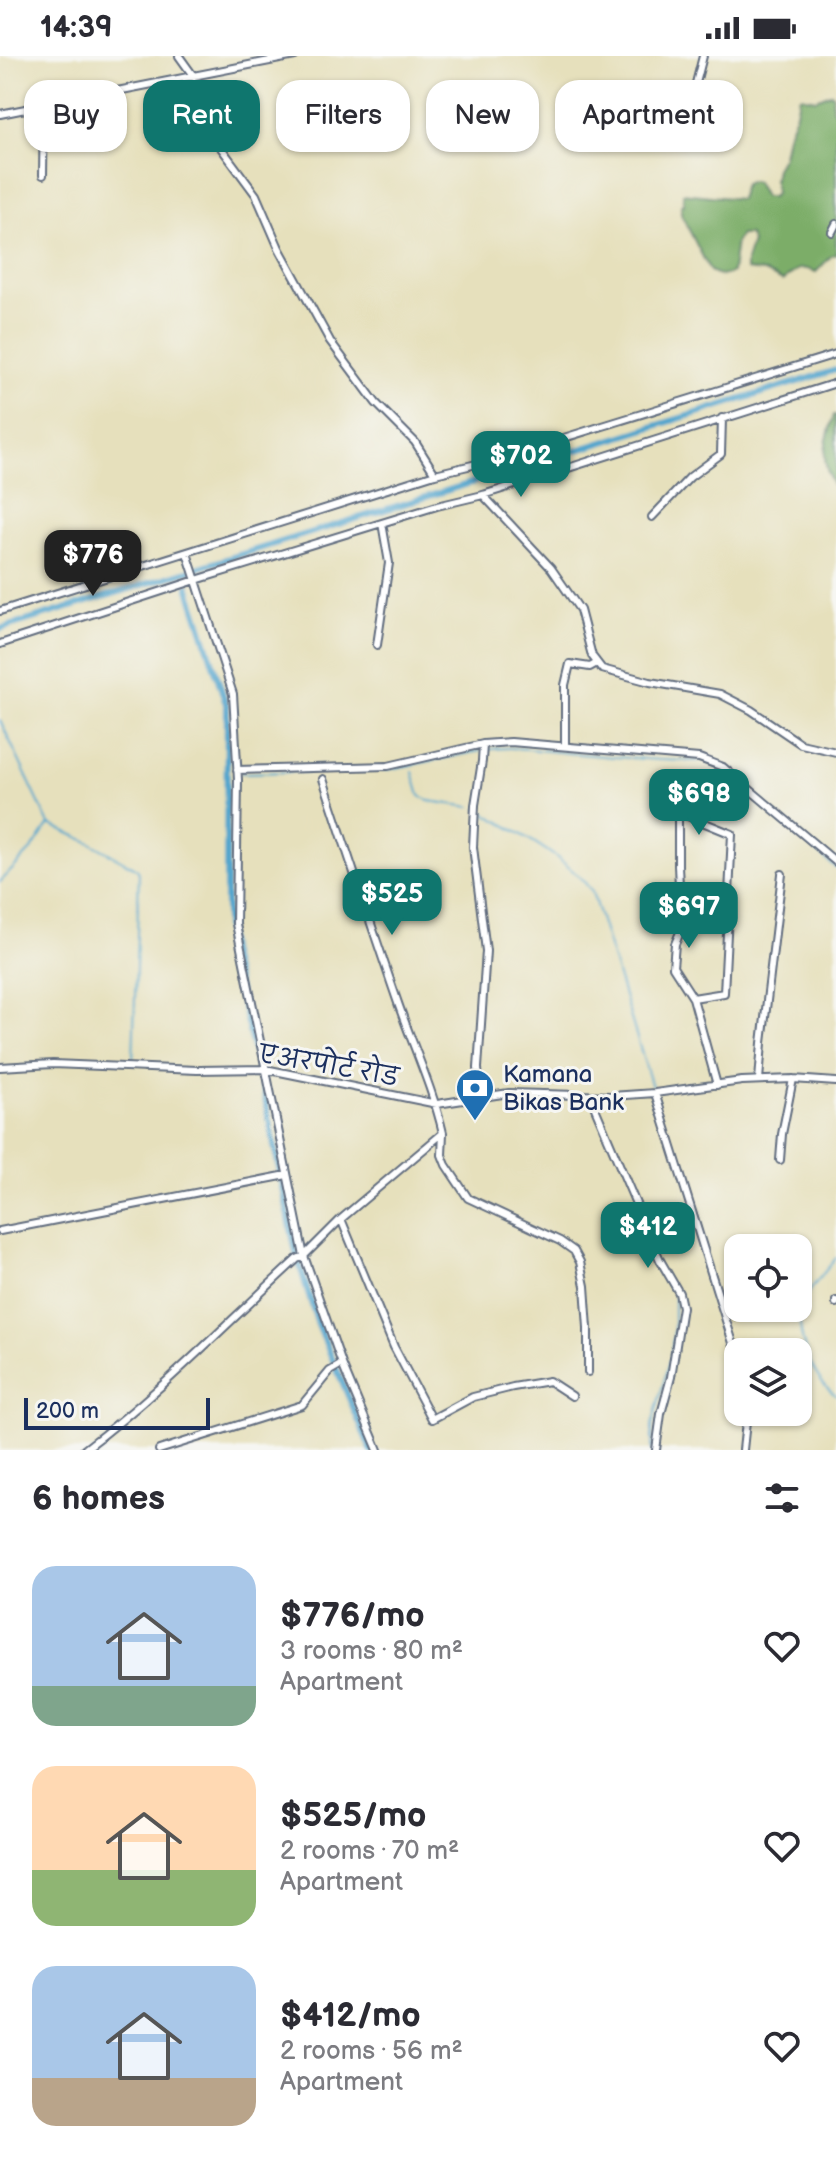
<!DOCTYPE html>
<html lang="en">
<head>
<meta charset="utf-8">
<style>
	:root { --surface:#fff; --page:#f7f7f7; --text:#2b2b33; --muted:#7c7c81; --accent:#0f766e }
	body { margin:0; font-family:"Balsamiq Sans","Playpen Sans Deva",sans-serif; background:var(--page); color:var(--text); height:100vh; display:flex; flex-direction:column; font-size:30px; white-space:nowrap }
	* { box-sizing:border-box; margin:0 }
	p { font-size:26px; color:var(--muted) }
	.icon { flex:none; width:44px; height:44px; fill:none; stroke:currentColor; stroke-width:2; stroke-linecap:round; stroke-linejoin:round }
	.map { position:relative; height:1394px; overflow:hidden }
	.side { display:flex; flex-direction:column; background:var(--surface); flex:1 }
	.side>* { flex:none }
	.hud { position:absolute; left:24px; top:24px; width:788px; height:72px; display:flex; gap:16px }
	.buttons { position:absolute; left:724px; top:1178px; display:grid; gap:16px }
	.buttons a { display:grid; place-items:center; width:88px; height:88px; border-radius:16px; background:var(--surface); box-shadow:0 2px 6px #0004; font-size:40px }
	.scale { position:absolute; left:24px; bottom:20px; width:186px; box-sizing:border-box; padding-left:8px; border:4px solid #1b2f5e; border-top:0; font-size:22px; line-height:28px; white-space:nowrap; color:#1b2f5e; -webkit-text-stroke:6px #f6f6f2; paint-order:stroke }
	.price { position:absolute; translate:-50% -68px; padding:0 18px; border-radius:16px; background:var(--accent); color:#fff; font-size:26px; line-height:52px; filter:drop-shadow(0 2px 4px #0008) }
	.price::after { content:''; position:absolute; left:50%; top:48px; width:24px; height:18px; margin-left:-12px; background:inherit; clip-path:polygon(0 0,100% 0,50% 100%) }
	.price.active { background:#222; color:#fff }
	ul { padding:0; list-style:none }
	li { display:flex; align-items:center; gap:24px; height:200px; padding:0 32px }
	li span { display:grid; place-items:center; flex:none; width:224px; height:160px; border-radius:24px; color:#555 }
	li>.icon { margin-inline-start:auto }
	span .icon { width:96px; height:96px; fill:#fffc; stroke-width:1 }
	li b { font-size:34px }
	h2 { display:flex; justify-content:space-between; align-items:center; height:96px; padding:0 32px; font-size:34px }
	.chip { padding:0 28px; border-radius:24px; background:var(--surface); box-shadow:0 2px 6px #0004; font-size:28px; line-height:72px }
	.chip.active { background:var(--accent); color:#fff }
	.status { display:flex; justify-content:space-between; align-items:center; height:56px; padding:0 40px; background:var(--surface); direction:ltr }
	.status svg { height:22px; fill:currentColor }
	.map>svg:first-child { display:block }
	.forest { fill:#7bad68; stroke:#4b6e63; stroke-width:2 }
	.lines { fill:none; stroke-linecap:round; stroke-linejoin:round }
	.stream { stroke:#52a5cd; stroke-width:2 }
	.canal { stroke:#52a5cd; stroke-width:6 }
	.minor-casing { stroke:#626d7f; stroke-width:10 }
	.minor { stroke:#fff; stroke-width:6 }
	.labels { text-anchor:middle; dominant-baseline:central; stroke-width:6; stroke-linejoin:round; paint-order:stroke }
	.street-label { font-size:24px; fill:#1b2f5e; stroke:#f6f6f2 }
	.poi-label { font-size:24px; fill:#1b2f5e; stroke:#f6f6f2; text-anchor:start }
</style>
</head>
<body>
<div class="status"><b>14:39</b><svg viewBox="0 0 49 12"><path d="M0 12V9h3v3zM5 12V6h3v6zM10 12V3h3v9zM15 12V0h3v12zM26 1h20v11H26zM47 4h2v5h-2z"/></svg></div>
<div class="map">
<svg width="836" height="1394" viewBox="0 0 836 1394">
	<rect width="100%" height="100%" fill="#f6f6f2"/>
	<filter id="ink" filterUnits="userSpaceOnUse"><feTurbulence type="fractalNoise" baseFrequency=".0125" numOctaves="2"/><feDisplacementMap in="SourceGraphic" scale="16" xChannelSelector="R" yChannelSelector="G"/><feConvolveMatrix kernelMatrix="1 2 1 2 8 2 1 2 1" color-interpolation-filters="sRGB"/></filter>
	<filter id="wash" filterUnits="userSpaceOnUse"><feTurbulence type="fractalNoise" baseFrequency=".006" numOctaves="4" result="noise"/><feDisplacementMap in="SourceGraphic" scale="32" xChannelSelector="R" yChannelSelector="G"/><feGaussianBlur stdDeviation="1.8" result="paint"/><feColorMatrix in="noise" values="0 0 0 0 0 0 0 0 0 0 0 0 0 0 0 0 0 1.4 0 .05"/><feComposite in="paint" operator="in"/></filter>
	<g filter="url(#wash)">
		<rect width="100%" height="100%" fill="#e6e0bc"/>
		<path class="forest" d="M831 37 833 39 832 52 836 57V198L831 200 816 216C796 208 797 215 783 225L764 216 746 214V205L752 186 749 179H741L736 185 732 216C724 222 718 219 710 215L681 158V149H684L683 137 739 143 744 128 751 125 756 126 764 141H772L775 137 774 124 776 112 783 100 787 79 795 61 799 42 801 40 816 43Z
			M834 359H836V435C819 403 824 392 834 359Z"/>
		<g class="lines">
			<path class="stream" d="M0 664 49 768 33 792 0 826
				M486 694C513 689 541 695 568 697 612 701 655 705 699 705
				M717 711 731 721
				M413 716 420 740 429 745 471 751
				M241 717 385 714 480 695
				M736 726 836 812
				M478 753C513 774 570 803 592 836L653 1034
				M49 768 89 786 137 813 139 817 133 1005
				M836 1202C826 1215 808 1234 802 1248 793 1274 813 1326 836 1339
				M736 1305 738 1313
				M652 1394V1369L671 1299 674 1275V1241"/>
			<path class="canal" d="M188 530 227 651 226 869 229 895 257 1007
				M0 573 836 314
				M260 1018 296 1197 318 1269 371 1394"/>
		</g>
	</g>
	<g filter="url(#ink)">
		<g class="lines">
			<defs>
				<path id="minor" d="M179 0 207 39 216 85 256 139 279 192 330 285 376 347 415 386 435 418
					M0 58 295 0
					M686 66 703 0
					M43 119 44 50
					M832 176 836 168
					M483 439 551 512 580 554 592 600 602 613 650 626 720 638 751 654 801 688 836 696
					M652 461 690 421 721 398 722 362
					M187 497 233 638 238 724 236 868 304 1200 342 1308 378 1394
					M0 555 435 418 489 405 836 298
					M0 588 196 524 437 450 483 439 836 327
					M377 589 389 507 382 467
					M565 690V629L570 608 590 611 597 607
					M237 714 388 710 483 688 511 686 699 702 723 711 836 806
					M693 942 724 937 732 778 678 756V809L681 874 675 888 673 911 693 942 717 1029
					M0 1011 53 1008 197 1014 265 1013 437 1048 509 1037 611 1040 655 1037 742 1025 793 1023 836 1026
					M759 1024 762 987 782 818
					M655 1037 738 1303
					M594 1040 595 1052 660 1204 679 1237 682 1251 671 1321 661 1358 656 1394
					M480 1041 478 1012 486 895 473 791 475 749 482 705 483 688
					M443 1077 442 1099 446 1109 468 1142 560 1185 574 1195 580 1206 585 1230 588 1272V1316
					M780 1104 782 1078 793 1023
					M341 1163 394 1291 432 1363 473 1341 513 1331 549 1325 572 1340
					M0 1175 287 1119
					M836 1245V1247
					M84 1394C160 1337 227 1267 297 1203L304 1200 341 1163 443 1077C433 1034 414 992 399 950 373 875 348 799 323 723
					M159 1394 302 1349 330 1315 342 1308
					M743 1394 747 1356"/>
			</defs>
			<use href="#minor" class="minor-casing"/>
			<use href="#minor" class="minor"/>
		</g>
	</g>
	<defs>
		<symbol id="bank-pin" viewBox="-11 -11 22 30"><path d="M0 17L-7.5 6A9.5 9.5 0 1 1 7.5 6Z" fill="#1f6fb2" stroke="#f6f6f2"/><path d="M-6-4H6V4H-6ZM0-2.3a2.3 2.3 0 1 0 0 4.6a2.3 2.3 0 1 0 0-4.6Z" fill="#fff"/></symbol>
	</defs>
	<g fill-rule="evenodd">
		<use href="#bank-pin" x="453" y="1010" width="44" height="60"/>
	</g>
	<g class="labels">
		<g class="street-label">
			<text transform="translate(329 1010) rotate(10)">एअरपोर्ट रोड</text>
		</g>
		<g class="poi-label">
			<text x="503" y="1018">Kamana<tspan x="503" dy="28">Bikas Bank</tspan></text>
		</g>
	</g>
</svg>
<div class="buttons">
<a><svg class="icon" aria-label="locate" viewBox="0 0 24 24"><circle cx="12" cy="12" r="6"/><path d="M12 2v4M12 18v4M2 12h4M18 12h4"/></svg></a>
<a><svg class="icon" aria-label="layers" viewBox="0 0 24 24"><path d="M12 4l9 5-9 5-9-5zM3 14l9 5 9-5"/></svg></a>
</div>
<div class="scale">200 m</div>
<b class="price" style="left:521px;top:443px">$702</b>
<b class="price active" style="left:93px;top:542px">$776</b>
<b class="price" style="left:699px;top:781px">$698</b>
<b class="price" style="left:392px;top:881px">$525</b>
<b class="price" style="left:689px;top:894px">$697</b>
<b class="price" style="left:648px;top:1214px">$412</b>
<div class="hud">
<a class="chip">Buy</a>
<a class="chip active">Rent</a>
<a class="chip">Filters</a>
<a class="chip">New</a>
<a class="chip">Apartment</a>
</div>
</div>
<section class="side">
<h2>6 homes<svg class="icon" aria-label="filters" viewBox="0 0 24 24"><path d="M4 7h16M4 17h16"/><circle cx="9" cy="7" r="2"/><circle cx="15" cy="17" r="2"/></svg></h2>
<ul>
<li><span style="background:linear-gradient(#a9c7e8 75%,#7fa58c 0)"><svg class="icon" aria-label="home" viewBox="0 0 24 24"><path d="M3 11l9-7 9 7M6 9v11h12V9"/></svg></span><div><b>$776/mo</b><p>3 rooms · 80 m²</p><p>Apartment</p></div><svg class="icon" aria-label="heart" viewBox="0 0 24 24"><path d="M12 20l-8-8c-3-5 5-10 8-4 3-6 11-1 8 4z"/></svg></li>
<li><span style="background:linear-gradient(#ffd9b3 65%,#8fb573 0)"><svg class="icon" aria-label="home" viewBox="0 0 24 24"><path d="M3 11l9-7 9 7M6 9v11h12V9"/></svg></span><div><b>$525/mo</b><p>2 rooms · 70 m²</p><p>Apartment</p></div><svg class="icon" aria-label="heart" viewBox="0 0 24 24"><path d="M12 20l-8-8c-3-5 5-10 8-4 3-6 11-1 8 4z"/></svg></li>
<li><span style="background:linear-gradient(#a9c7e8 70%,#b9a48a 0)"><svg class="icon" aria-label="home" viewBox="0 0 24 24"><path d="M3 11l9-7 9 7M6 9v11h12V9"/></svg></span><div><b>$412/mo</b><p>2 rooms · 56 m²</p><p>Apartment</p></div><svg class="icon" aria-label="heart" viewBox="0 0 24 24"><path d="M12 20l-8-8c-3-5 5-10 8-4 3-6 11-1 8 4z"/></svg></li>
</ul>
</section>
</body>
</html>
